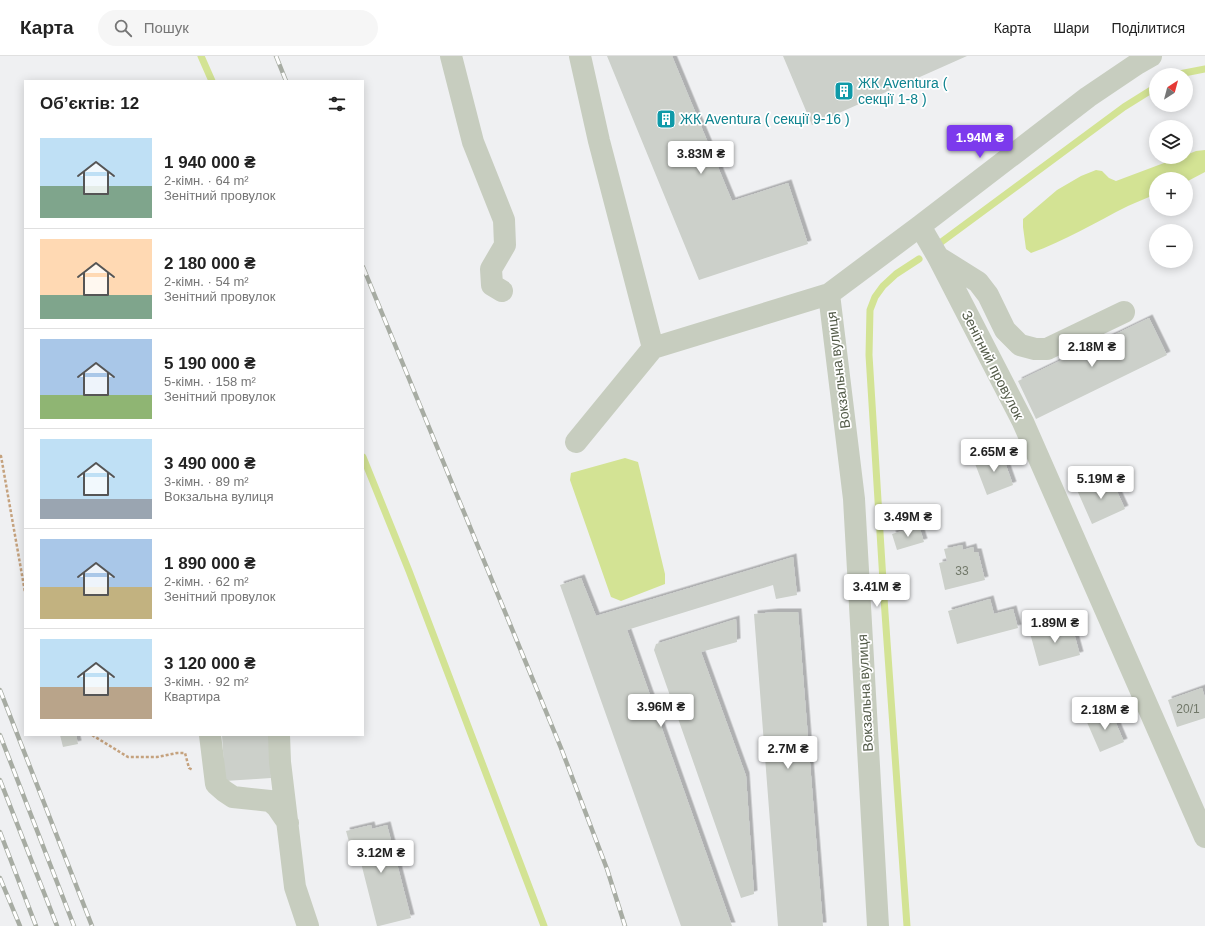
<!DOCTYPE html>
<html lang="uk">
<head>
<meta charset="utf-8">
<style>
	:root { --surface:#fff; --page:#f6f6f6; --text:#222; --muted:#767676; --line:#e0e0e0; --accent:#7c3aed }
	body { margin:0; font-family:Arial,sans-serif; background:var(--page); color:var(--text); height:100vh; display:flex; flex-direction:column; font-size:15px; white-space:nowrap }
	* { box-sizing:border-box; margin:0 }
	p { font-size:13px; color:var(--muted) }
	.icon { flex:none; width:22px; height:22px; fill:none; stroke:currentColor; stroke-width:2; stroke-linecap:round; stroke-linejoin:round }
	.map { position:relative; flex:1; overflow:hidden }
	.drawer { position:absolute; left:24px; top:24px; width:340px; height:656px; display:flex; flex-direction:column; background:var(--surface); border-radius:0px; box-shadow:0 2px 10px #0003 }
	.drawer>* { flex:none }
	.needle { width:26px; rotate:36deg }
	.controls { position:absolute; left:1149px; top:12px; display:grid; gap:8px }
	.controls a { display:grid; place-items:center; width:44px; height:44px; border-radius:50%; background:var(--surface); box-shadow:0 2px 10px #0003; font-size:20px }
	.price { position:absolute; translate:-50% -34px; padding:0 9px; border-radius:4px; background:#fff; color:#222; font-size:13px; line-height:26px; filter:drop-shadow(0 1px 2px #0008) }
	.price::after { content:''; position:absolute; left:50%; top:24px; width:12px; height:9px; margin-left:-6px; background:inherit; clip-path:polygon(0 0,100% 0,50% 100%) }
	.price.selected { background:var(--accent); color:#fff }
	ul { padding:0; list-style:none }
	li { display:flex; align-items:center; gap:12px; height:100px; padding:0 16px }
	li+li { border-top:1px solid var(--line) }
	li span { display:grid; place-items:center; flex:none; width:112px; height:80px; border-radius:0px; color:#555 }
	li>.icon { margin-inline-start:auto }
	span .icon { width:48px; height:48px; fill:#fffc; stroke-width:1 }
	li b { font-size:17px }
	h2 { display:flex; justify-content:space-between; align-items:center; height:48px; padding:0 16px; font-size:17px }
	header { display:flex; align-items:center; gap:24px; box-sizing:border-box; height:56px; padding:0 20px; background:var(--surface); border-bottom:1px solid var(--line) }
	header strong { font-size:19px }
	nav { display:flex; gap:22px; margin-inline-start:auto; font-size:14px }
	.search { width:280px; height:36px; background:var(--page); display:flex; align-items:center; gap:10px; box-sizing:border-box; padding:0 14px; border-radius:22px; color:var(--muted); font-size:15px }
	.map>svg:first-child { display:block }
	.water { fill:#d3e394 }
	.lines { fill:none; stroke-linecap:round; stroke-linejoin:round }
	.stream { stroke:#d3e394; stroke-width:7 }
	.building { fill:#ccd0ca; filter:url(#shadow) }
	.path { stroke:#c5a27e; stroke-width:2.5; stroke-dasharray:3 2; stroke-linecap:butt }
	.minor { stroke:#c7cdbf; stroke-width:22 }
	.rail-casing { stroke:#a7aca3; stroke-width:4.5 }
	.rail { stroke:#fff; stroke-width:3; stroke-dasharray:9; stroke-linecap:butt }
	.labels { text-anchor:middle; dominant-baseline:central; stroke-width:3.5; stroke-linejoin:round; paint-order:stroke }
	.number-label { font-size:12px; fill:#717869 }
	.culture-label { font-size:14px; fill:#0d838f; stroke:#fff; text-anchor:start }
	.street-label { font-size:14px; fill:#535b49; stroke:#fff }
</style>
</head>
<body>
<header>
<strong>Карта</strong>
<div class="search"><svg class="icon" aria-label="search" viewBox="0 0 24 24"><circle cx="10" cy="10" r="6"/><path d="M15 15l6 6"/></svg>Пошук</div>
<nav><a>Карта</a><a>Шари</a><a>Поділитися</a></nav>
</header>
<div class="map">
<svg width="1205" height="870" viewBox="0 0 1205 870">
	<defs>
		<filter id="shadow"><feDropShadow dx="3.5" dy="-3.5" stdDeviation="0" flood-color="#0004"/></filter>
	</defs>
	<rect width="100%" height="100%" fill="#eff0f2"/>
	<path class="water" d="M1205 94V116L1186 126V123H1156V138C1147 142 1137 146 1128 150 1096 166 1065 185 1031 197L1026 193 1023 171V163L1057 134 1081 120 1096 114 1102 115 1109 122 1116 125 1180 101H1186V99L1196 95Z
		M625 402 638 406 665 518V528L621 545 611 541 570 424 571 417Z"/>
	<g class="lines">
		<path class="stream" d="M201 0 212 25
			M1174 19 1205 13
			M940 187 1124 51 1156 31
			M363 401 409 515 544 870
			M907 870 885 557 869 299 870 254 875 241 883 230 896 218 919 203"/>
	</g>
	<path class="building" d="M607 0H672L732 145 788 127 808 188 699 224Z
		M783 0H967L812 69Z
		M1149 262 1167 299 1036 363 1018 325Z
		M1001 395 1013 429 987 439 974 405Z
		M1110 420 1125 453 1092 468 1077 434Z
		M919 470 924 486 897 494 892 478Z
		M962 489 963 494 973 491 974 496H978L985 524 945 534 939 507 947 505 944 493Z
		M793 501 797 539 776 543 773 529 627 574 732 870H681L560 529 581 522 596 560Z
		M990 543 994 558 1013 553 1018 572 957 588 948 555Z
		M775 556H798L823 870H778L754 558Z
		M736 563 737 586 701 596 746 720 754 838 741 842 654 594 656 588Z
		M1071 566 1080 599 1039 610 1030 577Z
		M1202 632 1205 642V662L1177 671 1168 644Z
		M1110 653 1124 686 1100 696 1086 664Z
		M60 679H76L78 688 63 691Z
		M222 679H268L271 722 225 725Z
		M371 769 372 773 387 769 411 862 379 870H377L357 791 351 793 346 775Z"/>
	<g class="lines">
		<path class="path" d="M0 400H1L25 536
			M92 679 128 701H157L177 697H185L189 712 193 714"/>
		<path class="minor" d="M451 0 473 86 504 164 505 189 491 213 492 229 502 235
			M580 0 599 85 653 292
			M920 170 938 201 1023 366 1205 781
			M938 201 978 226 988 239 1005 274 1020 289 1035 293H1047L1124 256
			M829 238 854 443 878 870
			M576 386 653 292 829 238 920 170 1088 41 1137 8 1151 0
			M210 679 216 728 224 735 233 741 270 745 277 751 288 767
			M279 679 280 706 295 831 308 870"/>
		<defs>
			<path id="rail" d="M276 0 286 25
				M363 211 561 692 607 813 625 870
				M0 634 92 870
				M0 679 74 870
				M0 724 57 870
				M0 776 36 870
				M0 822 20 870"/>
		</defs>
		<use href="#rail" class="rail-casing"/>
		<use href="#rail" class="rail"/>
	</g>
	<defs>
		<symbol id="building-square" viewBox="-11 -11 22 22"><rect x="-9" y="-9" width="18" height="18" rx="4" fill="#0f9aa8" stroke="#fff"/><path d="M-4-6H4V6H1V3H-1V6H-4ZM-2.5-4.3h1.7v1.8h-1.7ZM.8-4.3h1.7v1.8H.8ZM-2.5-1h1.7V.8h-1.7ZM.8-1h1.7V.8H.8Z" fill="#fff"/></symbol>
	</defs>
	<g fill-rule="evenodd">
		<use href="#building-square" x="833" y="24" width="22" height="22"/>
		<use href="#building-square" x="655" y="52" width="22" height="22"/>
	</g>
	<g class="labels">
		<g class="number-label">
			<text x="962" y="515">33</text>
			<text x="1188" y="653">20/1</text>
		</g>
		<g class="culture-label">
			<text x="858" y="27">ЖК Aventura (<tspan x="858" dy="16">секції 1-8 )</tspan></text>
			<text x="680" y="63">ЖК Aventura ( секції 9-16 )</text>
		</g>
		<g class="street-label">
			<text transform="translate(993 309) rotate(63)">Зенітний провулок</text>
			<text transform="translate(838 314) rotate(-97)">Вокзальна вулиця</text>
			<text transform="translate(865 637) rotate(-93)">Вокзальна вулиця</text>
		</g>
	</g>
</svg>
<div class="controls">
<a><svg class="needle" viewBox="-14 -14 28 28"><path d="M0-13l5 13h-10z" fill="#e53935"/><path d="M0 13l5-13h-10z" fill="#767676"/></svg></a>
<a><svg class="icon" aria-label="layers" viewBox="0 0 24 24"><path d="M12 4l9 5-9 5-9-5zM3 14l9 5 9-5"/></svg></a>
<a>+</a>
<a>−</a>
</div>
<b class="price selected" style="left:980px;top:103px">1.94M ₴</b>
<b class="price" style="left:701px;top:119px">3.83M ₴</b>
<b class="price" style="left:1092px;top:312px">2.18M ₴</b>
<b class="price" style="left:994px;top:417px">2.65M ₴</b>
<b class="price" style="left:1101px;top:444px">5.19M ₴</b>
<b class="price" style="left:908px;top:482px">3.49M ₴</b>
<b class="price" style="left:877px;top:552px">3.41M ₴</b>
<b class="price" style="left:1055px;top:588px">1.89M ₴</b>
<b class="price" style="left:661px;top:672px">3.96M ₴</b>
<b class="price" style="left:1105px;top:675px">2.18M ₴</b>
<b class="price" style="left:788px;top:714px">2.7M ₴</b>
<b class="price" style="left:381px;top:818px">3.12M ₴</b>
<section class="drawer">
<h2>Об’єктів: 12<svg class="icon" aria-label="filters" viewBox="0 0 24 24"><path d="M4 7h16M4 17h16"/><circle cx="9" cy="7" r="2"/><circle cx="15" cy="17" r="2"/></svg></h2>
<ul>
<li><span style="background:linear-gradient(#bfe0f5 60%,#7fa58c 0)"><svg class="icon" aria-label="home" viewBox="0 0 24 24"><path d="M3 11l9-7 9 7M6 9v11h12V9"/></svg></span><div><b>1 940 000 ₴</b><p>2-кімн. · 64 m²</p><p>Зенітний провулок</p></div></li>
<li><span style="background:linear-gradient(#ffd9b3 70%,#7fa58c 0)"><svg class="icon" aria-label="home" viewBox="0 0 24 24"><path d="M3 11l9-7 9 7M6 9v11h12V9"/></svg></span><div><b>2 180 000 ₴</b><p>2-кімн. · 54 m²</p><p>Зенітний провулок</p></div></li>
<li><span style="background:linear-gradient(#a9c7e8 70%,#8fb573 0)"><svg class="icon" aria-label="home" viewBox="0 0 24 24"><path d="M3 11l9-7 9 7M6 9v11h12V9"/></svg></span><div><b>5 190 000 ₴</b><p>5-кімн. · 158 m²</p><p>Зенітний провулок</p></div></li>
<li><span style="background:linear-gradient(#bfe0f5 75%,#9aa5b1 0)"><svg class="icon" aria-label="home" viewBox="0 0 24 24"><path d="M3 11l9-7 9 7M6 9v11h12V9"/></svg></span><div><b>3 490 000 ₴</b><p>3-кімн. · 89 m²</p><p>Вокзальна вулиця</p></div></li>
<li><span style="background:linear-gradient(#a9c7e8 60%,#c2b280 0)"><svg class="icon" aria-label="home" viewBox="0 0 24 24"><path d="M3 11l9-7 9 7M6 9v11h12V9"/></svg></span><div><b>1 890 000 ₴</b><p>2-кімн. · 62 m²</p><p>Зенітний провулок</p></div></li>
<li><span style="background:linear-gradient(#bfe0f5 60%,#b9a48a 0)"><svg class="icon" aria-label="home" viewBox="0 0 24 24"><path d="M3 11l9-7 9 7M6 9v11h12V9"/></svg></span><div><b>3 120 000 ₴</b><p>3-кімн. · 92 m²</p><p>Квартира</p></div></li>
</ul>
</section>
</div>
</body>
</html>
